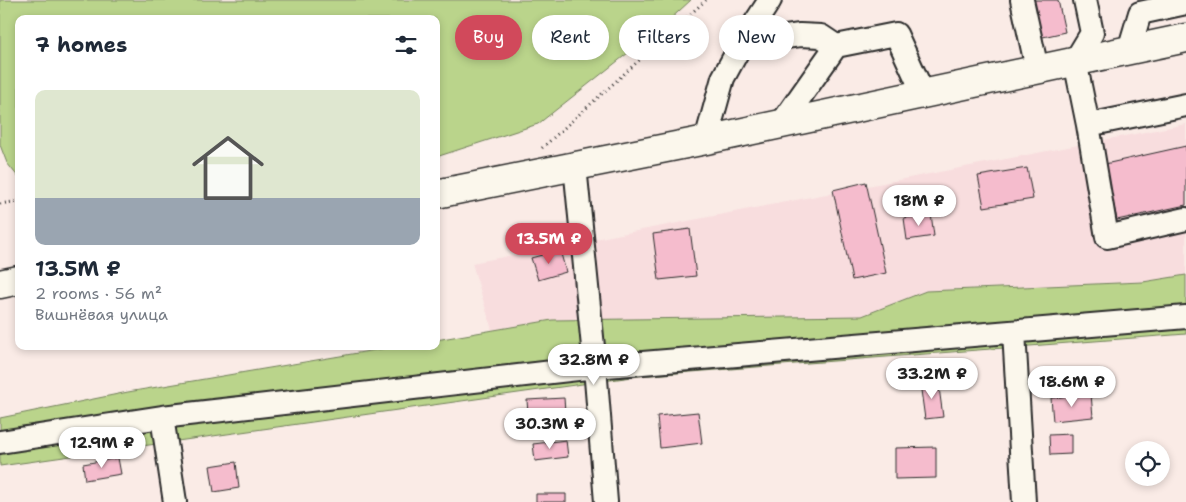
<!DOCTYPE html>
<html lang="en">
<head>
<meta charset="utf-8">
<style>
	:root { --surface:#fff; --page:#f6f6f7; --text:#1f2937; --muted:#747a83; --line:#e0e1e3; --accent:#d1495b }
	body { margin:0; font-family:"Shantell Sans",sans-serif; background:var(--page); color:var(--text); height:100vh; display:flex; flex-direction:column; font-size:19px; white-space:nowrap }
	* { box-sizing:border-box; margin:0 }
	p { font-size:16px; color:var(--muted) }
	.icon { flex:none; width:28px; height:28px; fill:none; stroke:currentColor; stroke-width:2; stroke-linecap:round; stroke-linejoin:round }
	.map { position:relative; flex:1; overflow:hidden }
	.details { position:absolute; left:15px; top:15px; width:425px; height:335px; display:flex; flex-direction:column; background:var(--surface); border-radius:10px; box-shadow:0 2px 8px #0003 }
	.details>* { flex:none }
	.hud { position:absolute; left:455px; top:15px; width:475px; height:45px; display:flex; gap:10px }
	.controls { position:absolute; left:1125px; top:441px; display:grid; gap:10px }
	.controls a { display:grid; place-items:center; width:45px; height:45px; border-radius:50%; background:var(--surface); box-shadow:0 2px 8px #0003; font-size:25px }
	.price { position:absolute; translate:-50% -42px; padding:0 11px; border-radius:18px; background:#fff; color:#222; font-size:16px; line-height:32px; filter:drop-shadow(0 1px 2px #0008) }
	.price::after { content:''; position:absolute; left:50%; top:30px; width:15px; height:11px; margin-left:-8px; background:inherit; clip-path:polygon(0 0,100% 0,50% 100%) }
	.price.selected { background:var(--accent); color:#fff }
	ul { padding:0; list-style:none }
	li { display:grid; align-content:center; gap:10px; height:265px; padding:0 20px }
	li+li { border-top:1px solid var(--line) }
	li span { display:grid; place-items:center; height:155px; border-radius:10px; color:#555 }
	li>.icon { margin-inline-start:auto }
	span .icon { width:90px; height:90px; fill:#fffc; stroke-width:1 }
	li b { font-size:21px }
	h2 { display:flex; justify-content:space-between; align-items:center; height:60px; padding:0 20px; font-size:21px }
	.chip { padding:0 18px; border-radius:22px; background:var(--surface); box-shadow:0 2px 8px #0003; font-size:18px; line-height:45px }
	.chip.selected { background:var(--accent); color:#fff }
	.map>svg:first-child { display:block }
	.built { fill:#f8ddde }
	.green { fill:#bad48b; stroke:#72805b }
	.building { fill:#f5bccd; stroke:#2b2b2b }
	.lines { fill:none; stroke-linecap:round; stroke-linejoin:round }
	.minor-casing { stroke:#2b2b2b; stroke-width:26 }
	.major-casing { stroke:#2b2b2b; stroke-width:31 }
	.path { stroke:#2b2b2b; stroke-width:3; stroke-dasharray:1 4; stroke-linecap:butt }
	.minor { stroke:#fbf7ec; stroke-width:22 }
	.major { stroke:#fbf7ec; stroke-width:28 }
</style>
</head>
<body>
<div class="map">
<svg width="1186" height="502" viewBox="0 0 1186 502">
	<rect width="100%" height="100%" fill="#faebe6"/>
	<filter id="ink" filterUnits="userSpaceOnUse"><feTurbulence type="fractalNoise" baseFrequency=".02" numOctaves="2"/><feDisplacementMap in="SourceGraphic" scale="10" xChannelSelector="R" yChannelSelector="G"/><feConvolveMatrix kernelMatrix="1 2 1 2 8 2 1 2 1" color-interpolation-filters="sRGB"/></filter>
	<g filter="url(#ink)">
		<path class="built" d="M1186 124V275L1143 282 926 291 862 316 552 320 492 330 472 263Z"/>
		<path class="green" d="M0 0H691L666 23 538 124 436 157V19H19V178L7 163 0 145Z
			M1186 275V334L639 376 0 466V418L128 392 399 346H436V340L552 320 862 316 926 291 1143 282Z"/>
		<path class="building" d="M1026 0H1058L1065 32 1034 39Z
			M1186 146V205L1117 220 1105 164Z
			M1027 168 1033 199 984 207 978 176Z
			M866 182 886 273 852 280 833 190Z
			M931 214 934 236 907 240 904 218Z
			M690 229 696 276 659 280 653 234Z
			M560 250 566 272 538 280 531 258Z
			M938 380 943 417 925 419 920 383Z
			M1091 394 1093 417 1053 421 1051 398Z
			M564 398 566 426 529 428 527 400Z
			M698 412 702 443 660 448 657 416Z
			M1071 434V454L1050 455 1049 435Z
			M566 440 568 457 535 461 533 444Z
			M936 447V478L895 479V448Z
			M118 458 121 474 85 480 83 464Z
			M236 462 239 488 214 492 210 466Z
			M536 494H566V502H536Z"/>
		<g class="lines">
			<defs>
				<path id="minor" d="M1022 0 1037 69
					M1085 0 1092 33 1075 61 1088 125 1186 105
					M742 43 800 35 821 36 836 46
					M1129 50 1140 13 1186 3
					M781 124 836 46 896 34 923 93
					M1088 125 1107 237 1186 219
					M706 140 723 78 742 43 770 0
					M575 166 595 367 606 502
					M1014 332 1024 502
					M162 417 175 502
					M0 442 162 417 595 367 1186 317"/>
				<path id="major" d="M436 194 706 140 1186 38
					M0 284 19 280"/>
			</defs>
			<use href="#minor" class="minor-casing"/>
			<use href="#major" class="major-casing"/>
			<path class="path" d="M542 148 706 0
				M0 204 19 201"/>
			<use href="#minor" class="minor"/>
			<use href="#major" class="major"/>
		</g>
	</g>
</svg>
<div class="controls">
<a><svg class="icon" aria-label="locate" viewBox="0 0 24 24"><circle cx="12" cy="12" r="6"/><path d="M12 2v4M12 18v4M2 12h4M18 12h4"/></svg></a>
</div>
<b class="price" style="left:919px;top:227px">18M ₽</b>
<b class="price selected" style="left:549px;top:265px">13.5M ₽</b>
<b class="price" style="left:594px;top:386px">32.8M ₽</b>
<b class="price" style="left:932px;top:400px">33.2M ₽</b>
<b class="price" style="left:1072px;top:408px">18.6M ₽</b>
<b class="price" style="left:550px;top:450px">30.3M ₽</b>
<b class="price" style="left:102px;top:469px">12.9M ₽</b>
<div class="hud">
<a class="chip selected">Buy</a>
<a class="chip">Rent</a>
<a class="chip">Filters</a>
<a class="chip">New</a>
</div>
<section class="details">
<h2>7 homes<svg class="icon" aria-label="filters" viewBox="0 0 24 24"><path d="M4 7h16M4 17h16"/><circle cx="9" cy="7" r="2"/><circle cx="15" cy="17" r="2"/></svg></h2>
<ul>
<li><span style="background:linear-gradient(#dfe7d0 70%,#9aa5b1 0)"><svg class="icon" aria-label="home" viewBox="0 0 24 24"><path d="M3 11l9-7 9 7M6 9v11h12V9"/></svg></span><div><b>13.5M ₽</b><p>2 rooms · 56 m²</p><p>Вишнёвая улица</p></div></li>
</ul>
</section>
</div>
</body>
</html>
